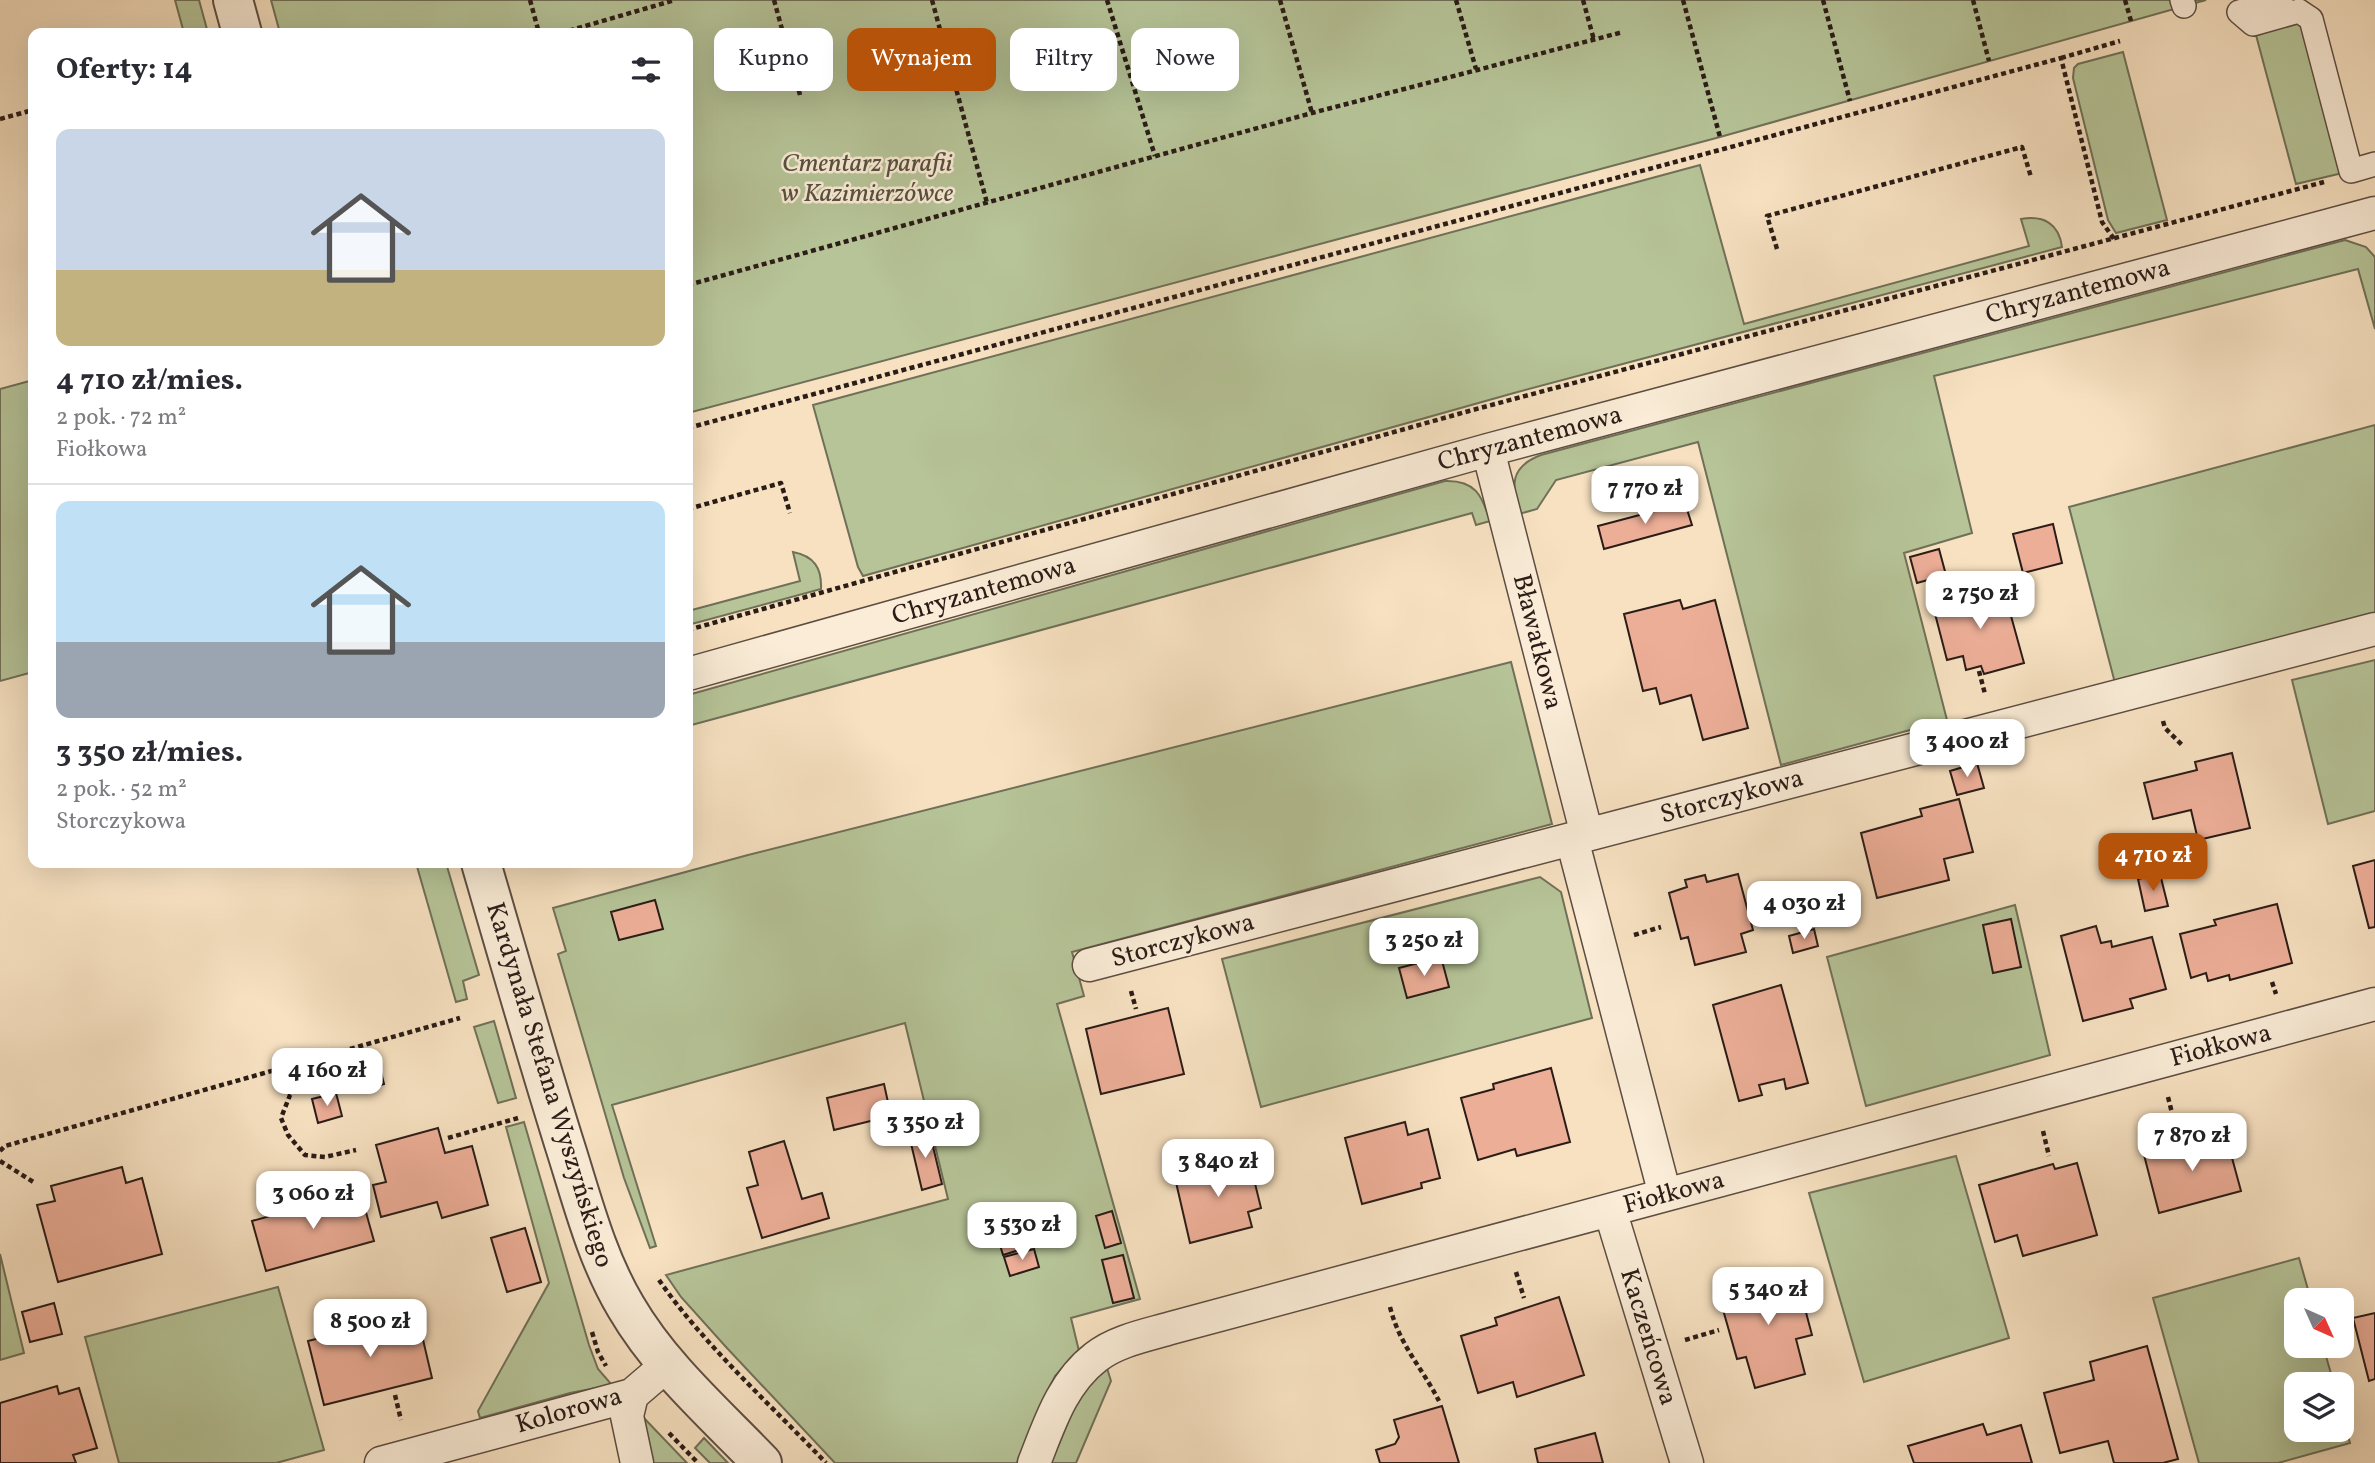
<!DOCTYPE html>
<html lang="pl">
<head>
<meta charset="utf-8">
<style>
	:root { --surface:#fff; --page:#f2f2f3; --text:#2b2b33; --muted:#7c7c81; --line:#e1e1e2; --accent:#b45309 }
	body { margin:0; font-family:Vollkorn,serif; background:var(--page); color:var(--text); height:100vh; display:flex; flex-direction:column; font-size:26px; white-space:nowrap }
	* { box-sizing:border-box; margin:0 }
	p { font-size:23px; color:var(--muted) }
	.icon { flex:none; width:38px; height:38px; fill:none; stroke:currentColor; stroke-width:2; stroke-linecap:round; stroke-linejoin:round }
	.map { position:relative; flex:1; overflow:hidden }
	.drawer { position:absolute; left:28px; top:28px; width:665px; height:840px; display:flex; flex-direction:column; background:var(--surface); border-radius:14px; box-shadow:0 7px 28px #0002 }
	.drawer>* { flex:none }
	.banner { position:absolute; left:714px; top:28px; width:665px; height:63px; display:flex; gap:14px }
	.needle { width:46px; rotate:135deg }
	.tools { position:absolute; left:2284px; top:1288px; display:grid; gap:14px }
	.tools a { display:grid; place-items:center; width:70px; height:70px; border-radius:14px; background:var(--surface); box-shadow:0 7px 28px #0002; font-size:35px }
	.price { position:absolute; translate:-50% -60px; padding:0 16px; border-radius:14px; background:#fff; color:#222; font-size:23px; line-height:46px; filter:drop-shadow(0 2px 4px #0008) }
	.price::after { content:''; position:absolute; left:50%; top:42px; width:21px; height:16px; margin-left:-10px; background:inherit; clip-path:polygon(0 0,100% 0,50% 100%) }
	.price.current { background:var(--accent); color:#fff }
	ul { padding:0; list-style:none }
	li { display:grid; align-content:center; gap:14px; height:371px; padding:0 28px }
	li+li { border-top:2px solid var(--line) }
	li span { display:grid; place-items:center; height:217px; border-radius:14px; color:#555 }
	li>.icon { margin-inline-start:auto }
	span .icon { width:126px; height:126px; fill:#fffc; stroke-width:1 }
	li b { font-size:30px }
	h2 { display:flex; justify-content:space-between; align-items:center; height:84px; padding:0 28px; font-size:30px }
	.pill { padding:0 24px; border-radius:14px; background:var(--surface); box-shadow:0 7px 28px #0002; font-size:24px; line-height:63px }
	.pill.current { background:var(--accent); color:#fff }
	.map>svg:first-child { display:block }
	.green { fill:#b6c498; stroke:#707058; stroke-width:2 }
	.building { fill:#edae98; stroke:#2a1c17; stroke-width:2 }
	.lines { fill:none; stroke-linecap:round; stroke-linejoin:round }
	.pedestrian-casing { stroke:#5d4d42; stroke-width:26 }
	.minor-casing { stroke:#5d4d42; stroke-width:35 }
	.tertiary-casing { stroke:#5d4d42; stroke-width:42 }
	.path { stroke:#2a1c17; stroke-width:4.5; stroke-dasharray:5 3.5; stroke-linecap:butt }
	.pedestrian { stroke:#faecd7; stroke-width:23 }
	.minor { stroke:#faecd7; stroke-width:32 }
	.tertiary { stroke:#faecd7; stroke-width:38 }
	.labels { text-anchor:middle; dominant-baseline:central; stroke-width:5; stroke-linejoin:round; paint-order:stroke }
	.park-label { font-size:26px; font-style:italic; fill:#544e3e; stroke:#faecd7 }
	.street-label { font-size:26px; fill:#2a1c17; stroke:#faecd7 }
</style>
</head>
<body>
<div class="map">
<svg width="2375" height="1463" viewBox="0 0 2375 1463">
	<rect width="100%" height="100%" fill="#f7e1c1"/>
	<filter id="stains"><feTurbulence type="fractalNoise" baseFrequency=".00286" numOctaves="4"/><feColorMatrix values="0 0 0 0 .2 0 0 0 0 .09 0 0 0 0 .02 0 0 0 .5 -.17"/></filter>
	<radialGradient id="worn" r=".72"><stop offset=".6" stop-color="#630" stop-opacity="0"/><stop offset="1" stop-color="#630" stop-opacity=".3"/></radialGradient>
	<path class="green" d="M175 0H199L208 33H184Z
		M271 0H2206L1720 137 688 413V33H280Z
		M2299 11 2351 171 2296 184 2253 24Z
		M2123 52 2167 220 2116 233 2108 220 2073 78 2074 68 2078 64Z
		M1700 165 1744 324 2029 246 2021 219C2044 215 2059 224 2062 247L1514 393 863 576 858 567 813 405Z
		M2345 240 2366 247 2375 257V329L2358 269 1934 376 1972 533 1904 553 1947 720 1781 765 1698 442 1556 480 1537 509 1519 514C1512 485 1509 467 1541 455Z
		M33 380V672L0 681V389Z
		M2375 425V616L2115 683 2069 507Z
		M1445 481C1475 480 1482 495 1490 521L1476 525 1472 513 688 726V695Z
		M793 552C814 556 822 568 821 589L688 625V611L800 581Z
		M2375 660V811L2328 824 2292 680Z
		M1511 662 1552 824 1072 952 1084 996 1057 1004 1140 1299 1071 1318 1079 1351 1055 1376 1017 1463H835L726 1347 681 1297 666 1275 948 1199 905 1023 612 1105 656 1246 650 1248 624 1178 558 954 566 951 553 908 748 855Z
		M416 863H446L479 975 463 981 467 999 456 1002Z
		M1540 877 1561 892 1592 1018 1261 1107 1222 959Z
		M2015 905 2050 1055 1866 1106 1827 957Z
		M494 1021 516 1098 498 1103 474 1027Z
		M524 1122 589 1345 598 1369 612 1385 570 1393 480 1418 478 1411 549 1283 506 1127Z
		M1956 1156 2009 1338 1864 1382 1809 1193Z
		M0 1254 24 1353 0 1360Z
		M2299 1258 2311 1300H2296V1346H2323L2334 1384H2296V1430H2342V1413L2350 1443 2278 1463H2199L2153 1298Z
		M278 1287 324 1450 276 1463H119L85 1337Z
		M1106 1365 1111 1381 1076 1463H1051L1079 1396Z
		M642 1416 687 1463H650Z
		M704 1438 728 1463H710L695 1448Z"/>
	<path class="building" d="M1685 503 1692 525 1604 549 1598 526Z
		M2053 524 2062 563 2023 573 2013 534Z
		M1939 549 1946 575 1917 583 1910 557Z
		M2003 587 2024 663 1984 674 1981 666 1966 670 1963 656 1947 660 1933 606Z
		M1680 600 1683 609 1715 600 1748 728 1703 740 1691 695 1660 704 1656 688 1643 691 1624 614Z
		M2232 753 2250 828 2198 840 2191 810 2153 819 2144 783 2197 770 2195 762Z
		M1977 763 1984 788 1957 795 1950 771Z
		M1959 799 1973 852 1944 859 1949 880 1877 898 1861 833 1922 816 1920 809Z
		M2155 835 2162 865 2125 875 2118 845Z
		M2375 860V927L2369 928 2353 866Z
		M1738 874 1753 930 1741 934 1746 952 1695 965 1688 937 1681 939 1669 893 1687 887 1685 880 1705 875 1707 882Z
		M2160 874 2168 906 2145 911 2138 879Z
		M655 900 663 929 619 940 611 912Z
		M2277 904 2292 963 2230 980 2229 975 2208 981 2206 973 2191 978 2180 934 2216 925 2214 920Z
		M2011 919 2021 967 1993 973 1983 925Z
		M2096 926 2101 943 2111 941 2112 947 2152 937 2166 989 2130 999 2133 1008 2083 1021 2061 936Z
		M1814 929 1818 946 1793 953 1789 936Z
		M1441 957 1449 987 1407 998 1399 968Z
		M1781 985 1808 1083 1786 1089 1784 1079 1759 1085 1762 1095 1739 1101 1713 1005Z
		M1168 1008 1184 1074 1101 1094 1086 1029Z
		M377 1056 384 1084 358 1091 351 1063Z
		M1551 1068 1570 1142 1517 1156 1515 1149 1478 1160 1461 1098 1494 1089 1493 1084Z
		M884 1084 891 1116 834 1130 827 1098Z
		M336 1093 342 1116 318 1123 312 1099Z
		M1405 1122 1408 1135 1428 1129 1440 1178 1421 1183 1422 1188 1362 1204 1345 1138Z
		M438 1128 445 1153 472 1146 488 1205 442 1218 437 1202 381 1217 373 1185 386 1182 376 1145Z
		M929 1130 942 1184 922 1190 909 1135Z
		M2225 1132 2241 1191 2159 1213 2144 1155Z
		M784 1141 802 1199 822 1193 829 1218 762 1238 747 1188 758 1185 749 1152Z
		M1229 1157 1231 1164 1249 1159 1261 1208 1248 1212 1252 1227 1190 1243 1175 1178 1203 1171 1202 1164Z
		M2077 1163 2097 1235 2023 1256 2017 1235 1995 1242 1979 1185 2053 1164 2055 1169Z
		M122 1167 126 1183 142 1178 162 1254 58 1282 37 1205 55 1201 51 1186Z
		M360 1191 374 1241 266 1271 252 1221Z
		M1112 1211 1121 1243 1105 1248 1096 1216Z
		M1026 1226 1032 1246 1003 1255 997 1235Z
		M525 1228 541 1282 507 1292 491 1238Z
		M1034 1249 1039 1267 1010 1276 1004 1257Z
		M1123 1255 1134 1298 1113 1303 1102 1260Z
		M1795 1271 1812 1335 1796 1339 1805 1374 1755 1388 1746 1357 1737 1359 1718 1292Z
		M1559 1297 1584 1375 1517 1397 1513 1382 1478 1393 1461 1336 1497 1325 1495 1318Z
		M54 1303 62 1334 30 1342 22 1312Z
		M2375 1313V1379L2369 1381 2353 1318Z
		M417 1314 432 1378 324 1405 308 1341Z
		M2147 1346 2178 1459 2163 1463H2114L2108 1441 2060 1453 2044 1393 2094 1380 2090 1362Z
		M57 1386 59 1394 79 1388 97 1448 73 1455 76 1463H0V1403Z
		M1442 1406 1459 1463H1380L1376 1450 1395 1444 1399 1437 1394 1420Z
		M1983 1424 1987 1435 2021 1425 2032 1463H1914L1908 1446Z
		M1595 1433 1603 1463H1538L1535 1449Z"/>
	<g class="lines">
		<defs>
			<path id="pedestrian" d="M2182 0 2184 6
				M2281 0 2239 12 2253 24 2299 11 2311 19 2351 171 2375 164"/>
			<path id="minor" d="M1488 450 1587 835
				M688 674 1488 450 2375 213
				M1572 839 1665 1195
				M1089 965 2375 629
				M1610 1210 1687 1463
				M632 1395 627 1416 637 1463
				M381 1463 632 1395 667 1365
				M1034 1463C1049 1425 1062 1383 1096 1357 1116 1341 1147 1335 1171 1328L2375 1004"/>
			<path id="tertiary" d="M233 0 242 33
				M481 863C508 956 535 1050 564 1143 582 1199 596 1257 626 1307 661 1367 714 1413 762 1463"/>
		</defs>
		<use href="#pedestrian" class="pedestrian-casing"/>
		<use href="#minor" class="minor-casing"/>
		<use href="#tertiary" class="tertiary-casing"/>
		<path class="path" d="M530 0 539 33
			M774 0 800 95
			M932 0 987 203
			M1107 0 1155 156
			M1280 0 1312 113
			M1456 0 1476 69
			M1583 0 1594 40
			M1683 0 1720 137
			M1823 0 1850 101
			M1973 0 1989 61
			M2125 0 2131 21
			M561 33 675 0
			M2061 58 2120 41
			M0 119 33 110
			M1777 249 1767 216 2022 147 2031 177
			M688 285 1312 113 1623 32
			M688 428 2061 58 2102 222 2114 239
			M688 509 781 483 790 513
			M688 630 1469 411 2324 182
			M1979 671 1985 694
			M2163 721 2165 728 2182 745
			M1634 935 1661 927
			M2272 982 2276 994
			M1131 991 1136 1009
			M324 1056 290 1095 281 1118 288 1135 305 1155 325 1157 356 1150
			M2168 1097 2177 1133
			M2043 1131 2049 1156
			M448 1138 518 1118
			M0 1151 5 1146 460 1018
			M0 1161 35 1183
			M1516 1272 1524 1298
			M659 1280C704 1345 771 1405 826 1463
			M1390 1307C1400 1346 1421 1366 1439 1401
			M592 1332 598 1352 606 1366
			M1685 1340 1719 1330
			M395 1395 401 1420
			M669 1433 698 1463"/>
		<use href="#pedestrian" class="pedestrian"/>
		<use href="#minor" class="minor"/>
		<use href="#tertiary" class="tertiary"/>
	</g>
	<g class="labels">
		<g class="park-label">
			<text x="867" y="164">Cmentarz parafii<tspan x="867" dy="30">w Kazimierzówce</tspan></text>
		</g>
		<g class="street-label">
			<text transform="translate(2078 292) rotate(-15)">Chryzantemowa</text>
			<text transform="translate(1530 439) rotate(-15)">Chryzantemowa</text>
			<text transform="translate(984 591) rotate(-16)">Chryzantemowa</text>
			<text transform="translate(1537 642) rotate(76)">Bławatkowa</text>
			<text transform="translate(1732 797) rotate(-15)">Storczykowa</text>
			<text transform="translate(1183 941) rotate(-15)">Storczykowa</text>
			<text transform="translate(2221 1046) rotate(-15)">Fiołkowa</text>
			<text transform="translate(549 1085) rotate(73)">Kardynała Stefana Wyszyńskiego</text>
			<text transform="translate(1674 1193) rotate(-15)">Fiołkowa</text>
			<text transform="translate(1648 1337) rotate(73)">Kaczeńcowa</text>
			<text transform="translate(569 1411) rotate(-16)">Kolorowa</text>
		</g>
	</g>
	<rect width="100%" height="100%" filter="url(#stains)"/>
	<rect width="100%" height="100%" fill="url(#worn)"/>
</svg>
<div class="tools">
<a><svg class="needle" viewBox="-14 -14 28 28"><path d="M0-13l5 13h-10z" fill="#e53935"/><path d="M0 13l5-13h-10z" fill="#7c7c81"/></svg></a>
<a><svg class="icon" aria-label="layers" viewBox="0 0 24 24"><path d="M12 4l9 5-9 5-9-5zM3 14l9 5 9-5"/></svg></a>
</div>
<b class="price" style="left:1645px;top:526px">7 770 zł</b>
<b class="price" style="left:1980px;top:631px">2 750 zł</b>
<b class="price" style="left:1967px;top:779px">3 400 zł</b>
<b class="price current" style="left:2153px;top:893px">4 710 zł</b>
<b class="price" style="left:1804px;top:941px">4 030 zł</b>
<b class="price" style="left:1424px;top:978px">3 250 zł</b>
<b class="price" style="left:327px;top:1108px">4 160 zł</b>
<b class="price" style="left:925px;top:1160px">3 350 zł</b>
<b class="price" style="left:2192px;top:1173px">7 870 zł</b>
<b class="price" style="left:1218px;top:1199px">3 840 zł</b>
<b class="price" style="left:313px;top:1231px">3 060 zł</b>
<b class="price" style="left:1022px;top:1262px">3 530 zł</b>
<b class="price" style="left:1768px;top:1327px">5 340 zł</b>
<b class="price" style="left:370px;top:1359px">8 500 zł</b>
<div class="banner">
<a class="pill">Kupno</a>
<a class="pill current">Wynajem</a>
<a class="pill">Filtry</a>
<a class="pill">Nowe</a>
</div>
<section class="drawer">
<h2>Oferty: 14<svg class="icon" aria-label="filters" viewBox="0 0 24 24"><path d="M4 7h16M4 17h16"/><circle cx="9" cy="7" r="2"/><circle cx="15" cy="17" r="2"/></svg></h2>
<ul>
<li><span style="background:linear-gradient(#c9d6e8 65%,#c2b280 0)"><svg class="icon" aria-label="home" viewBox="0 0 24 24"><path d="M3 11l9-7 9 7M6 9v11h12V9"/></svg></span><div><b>4 710 zł/mies.</b><p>2 pok. · 72 m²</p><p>Fiołkowa</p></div></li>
<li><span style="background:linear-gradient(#bfe0f5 65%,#9aa5b1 0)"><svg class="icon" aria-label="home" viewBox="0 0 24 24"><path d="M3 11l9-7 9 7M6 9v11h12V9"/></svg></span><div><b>3 350 zł/mies.</b><p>2 pok. · 52 m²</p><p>Storczykowa</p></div></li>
</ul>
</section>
</div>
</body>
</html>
